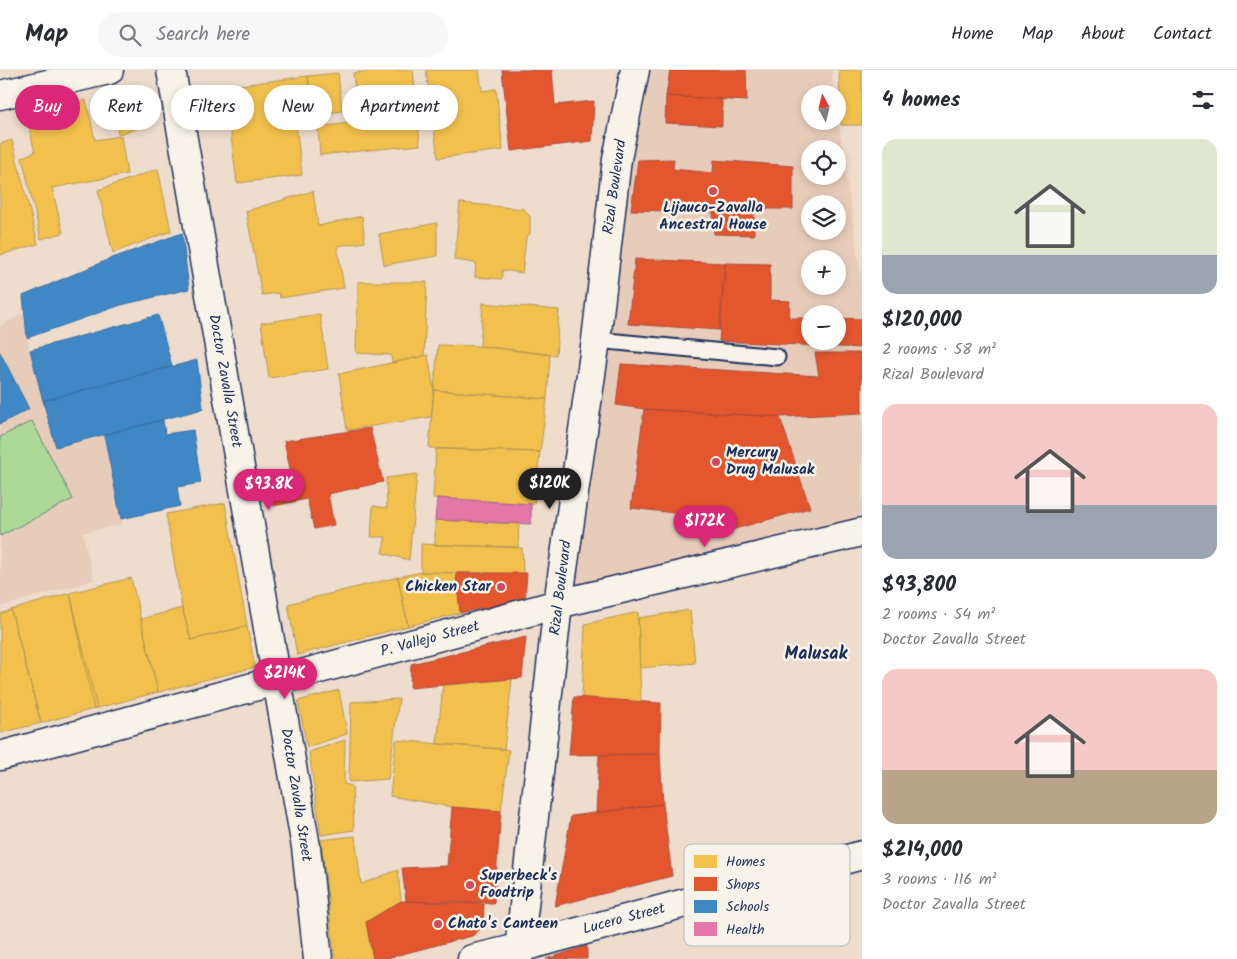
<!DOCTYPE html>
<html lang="en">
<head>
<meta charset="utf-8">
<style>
	:root { --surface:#fff; --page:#f7f7f7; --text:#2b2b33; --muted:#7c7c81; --line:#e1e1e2; --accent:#db2777 }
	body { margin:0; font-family:Kalam,sans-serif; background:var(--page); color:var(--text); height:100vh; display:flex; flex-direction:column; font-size:19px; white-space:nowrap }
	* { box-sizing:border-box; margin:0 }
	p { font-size:16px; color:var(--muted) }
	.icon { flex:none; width:28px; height:28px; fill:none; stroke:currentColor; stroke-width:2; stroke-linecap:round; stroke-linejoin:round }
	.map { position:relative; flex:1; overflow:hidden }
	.panel { display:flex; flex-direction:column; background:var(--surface); width:375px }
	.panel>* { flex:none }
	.guide { position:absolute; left:15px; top:15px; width:475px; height:45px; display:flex; gap:10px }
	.needle { width:32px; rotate:353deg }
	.buttons { position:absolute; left:801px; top:15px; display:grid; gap:10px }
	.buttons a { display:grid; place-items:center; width:45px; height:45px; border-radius:50%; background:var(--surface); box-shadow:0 2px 8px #0003; font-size:25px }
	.price { position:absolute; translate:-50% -42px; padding:0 11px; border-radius:18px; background:var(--accent); color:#fff; font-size:16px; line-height:32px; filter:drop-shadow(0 1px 2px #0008) }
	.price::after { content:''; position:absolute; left:50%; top:30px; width:15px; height:11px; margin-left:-8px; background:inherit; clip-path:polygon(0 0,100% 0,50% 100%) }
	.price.selected { background:#222; color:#fff }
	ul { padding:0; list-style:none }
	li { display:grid; align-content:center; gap:10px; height:265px; padding:0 20px }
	li span { display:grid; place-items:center; height:155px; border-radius:15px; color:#555 }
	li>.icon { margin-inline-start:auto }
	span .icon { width:90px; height:90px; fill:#fffc; stroke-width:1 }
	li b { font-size:21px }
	h2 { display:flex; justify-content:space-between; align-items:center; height:60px; padding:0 20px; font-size:21px }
	.tag { padding:0 18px; border-radius:22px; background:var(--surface); box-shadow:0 2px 8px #0003; font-size:18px; line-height:45px }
	.tag.selected { background:var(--accent); color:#fff }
	header { display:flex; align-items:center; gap:30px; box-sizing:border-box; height:70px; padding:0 25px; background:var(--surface); border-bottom:1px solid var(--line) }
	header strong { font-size:24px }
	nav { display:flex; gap:28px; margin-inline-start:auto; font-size:18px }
	.search { width:350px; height:45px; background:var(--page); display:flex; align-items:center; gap:12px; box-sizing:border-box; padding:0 18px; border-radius:28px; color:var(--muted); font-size:19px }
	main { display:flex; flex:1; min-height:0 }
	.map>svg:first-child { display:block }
	.built { fill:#e8ccba; fill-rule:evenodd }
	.green { fill:#acd998; stroke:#64847b }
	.homes { fill:#f2c14e; stroke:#b29553 }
	.shops { fill:#e4572e; stroke:#a84b3c }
	.schools { fill:#3f88c5; stroke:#346da6 }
	.health { fill:#e377a8; stroke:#a76192 }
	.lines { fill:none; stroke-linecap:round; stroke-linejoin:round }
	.lane-casing { stroke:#1b2f5e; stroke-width:19 }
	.street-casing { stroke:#1b2f5e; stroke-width:31 }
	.secondary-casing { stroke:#1b2f5e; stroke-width:31 }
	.lane { stroke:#f7f3e8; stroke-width:15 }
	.street { stroke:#f7f3e8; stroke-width:28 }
	.secondary { stroke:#f7f3e8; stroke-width:28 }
	.poi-dot { fill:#d1495b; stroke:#f7f3e8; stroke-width:2 }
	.labels { text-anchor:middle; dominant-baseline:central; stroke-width:5; stroke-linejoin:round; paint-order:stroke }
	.street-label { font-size:15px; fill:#1b2f5e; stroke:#f7f3e8 }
	.poi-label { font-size:15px; font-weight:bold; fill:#1b2f5e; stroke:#f7f3e8; text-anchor:start }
	.quarter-label { font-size:18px; font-weight:bold; fill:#1b2f5e; stroke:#f7f3e8 }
	.key { fill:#f7f3e8; stroke:#b5b8bf; stroke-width:1 }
	.key-label { font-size:14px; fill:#1b2f5e }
</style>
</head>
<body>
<header>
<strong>Map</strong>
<div class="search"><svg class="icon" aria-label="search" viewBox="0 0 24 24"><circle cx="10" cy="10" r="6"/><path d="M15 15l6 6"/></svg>Search here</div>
<nav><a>Home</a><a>Map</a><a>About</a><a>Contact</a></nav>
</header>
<main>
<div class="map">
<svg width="862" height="889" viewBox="0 0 862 889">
	<rect width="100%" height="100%" fill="#eedccd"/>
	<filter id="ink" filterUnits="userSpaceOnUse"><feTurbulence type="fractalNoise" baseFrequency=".02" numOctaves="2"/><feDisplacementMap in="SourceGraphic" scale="10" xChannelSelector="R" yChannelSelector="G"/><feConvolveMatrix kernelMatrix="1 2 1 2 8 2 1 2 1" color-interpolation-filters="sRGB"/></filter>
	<g filter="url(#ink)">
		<path class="built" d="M635 0H832L834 24H810V51H838V49L862 213V462L558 534ZM810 79H838V106H810ZM810 134H838V161H810ZM810 189H838V216H810ZM810 244H838V271H810Z
			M23 243 27 268 56 376 104 365 122 454 83 463 94 510 0 537V256Z"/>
		<path class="green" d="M32 351 73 429 0 466V367Z"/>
		<path class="homes" d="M385 0H413L420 75 320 85 318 57 358 52 353 3Z
			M426 0H479L482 21 496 19 503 80 438 88Z
			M839 0H862V55H841Z
			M338 3 342 41 313 45 308 6Z
			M308 6 313 45 295 46 302 105 237 113 225 17Z
			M142 18 153 54 118 64 109 27Z
			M86 30 95 70 121 66 127 104 52 118 63 163 41 169 22 87 35 82 26 45Z
			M12 70 38 174 0 185V74Z
			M158 99 171 161 113 183 98 120Z
			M313 121 318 156 362 146 365 172 337 176 344 218 280 228 279 223 262 225 246 141Z
			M460 133 524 139 530 147V164L526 167 522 203 502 200V209L475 207 476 193 454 190Z
			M437 153V186L384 195 379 164Z
			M358 212H427L424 286 392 293 391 285 356 283Z
			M483 233 559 240 556 285 480 276Z
			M320 244 328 299 269 308 261 253Z
			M438 275 480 276 550 285 547 329 434 320Z
			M428 285 434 320 431 347 347 360 339 304Z
			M434 320 547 329 540 382 429 378Z
			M436 379 540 382 534 434 433 428Z
			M417 404 409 490 382 483 386 467H371L373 436 387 438 386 408Z
			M225 433 247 556 191 570 182 538 166 444Z
			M435 450 519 454 518 477 435 475Z
			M421 474 522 478 523 504 421 502Z
			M421 502 456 503 460 543 408 556 398 507Z
			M398 507 408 556 297 585 288 534Z
			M131 508 158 622 94 639 70 523Z
			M70 523 97 638 41 653 11 540Z
			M182 538 191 570 247 556 255 597 158 622 141 549Z
			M11 540 41 653 0 663V544Z
			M690 540 695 593 640 598 638 548Z
			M638 542 641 632 582 628 585 554Z
			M512 609 504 679 437 674 443 615Z
			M339 620 347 664 307 677 298 631Z
			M399 629 388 709 349 712 351 632Z
			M345 670 344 714 352 716 354 760 321 765 309 682Z
			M396 670 509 680 501 741 452 737 390 726Z
			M355 766 361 814 398 800 401 831 366 852 373 889H335L321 770Z"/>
		<path class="shops" d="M502 0H552L555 35 594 31 592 71 511 81Z
			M670 0H746L747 31 666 26Z
			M666 26 722 29V56L665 53Z
			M674 89 673 99 713 103 714 90 793 96V139H754V165L714 164 713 142 631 140 638 90Z
			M635 189 725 193 719 260 628 254Z
			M725 193 770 194V230L790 231 789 248H810V271H838V248L862 249V278L719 271Z
			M815 283H862V343L780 347 644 339 616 335 621 294 819 306Z
			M644 339 780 347 810 438 731 460 734 450 631 438Z
			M370 358 383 412 328 424 334 455 314 459 307 429 274 436 269 408 291 403 284 371Z
			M456 503H527L525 529 460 543Z
			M526 567 522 608 410 618 411 594Z
			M574 627 661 633 660 684 569 685Z
			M660 684 663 734 596 743 599 685Z
			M663 734 672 806 555 836 571 746Z
			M452 737 501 741 494 833 406 831 402 798 447 796Z
			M401 831 484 834 483 857 472 866 383 889H373L366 852Z
			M587 876V889H546Z"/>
		<path class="schools" d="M182 163 189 219 121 235 27 268 23 226 107 190Z
			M158 245 172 296 43 331 30 280Z
			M0 282 29 339 0 354Z
			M197 290 203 339 56 377 43 331Z
			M163 350 165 364 193 360 201 413 177 417 180 436 121 449 104 365Z"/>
		<path class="health" d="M437 428 531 434V454L435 450Z"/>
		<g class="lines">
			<defs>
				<path id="lane" d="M596 270 777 287"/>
				<path id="street" d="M171 0 306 777 318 889
					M0 686 558 534 862 462
					M472 889 519 878 862 785"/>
				<path id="secondary" d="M0 25 109 0
					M518 889 558 534 596 270 617 89 635 0"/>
			</defs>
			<use href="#lane" class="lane-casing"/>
			<use href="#street" class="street-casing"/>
			<use href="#secondary" class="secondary-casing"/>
			<use href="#lane" class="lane"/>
			<use href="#street" class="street"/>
			<use href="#secondary" class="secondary"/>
		</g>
	</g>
	<g class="poi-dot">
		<circle cx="713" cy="121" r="5"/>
		<circle cx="716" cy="392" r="5"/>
		<circle cx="501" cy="517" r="5"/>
		<circle cx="470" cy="815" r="5"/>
		<circle cx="438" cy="854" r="5"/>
	</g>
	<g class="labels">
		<g class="street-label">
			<text transform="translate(615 117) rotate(-82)">Rizal Boulevard</text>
			<text transform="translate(225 311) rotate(80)">Doctor Zavalla Street</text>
			<text transform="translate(561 518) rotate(-83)">Rizal Boulevard</text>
			<text transform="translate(430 569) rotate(-15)">P. Vallejo Street</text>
			<text transform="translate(296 725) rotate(81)">Doctor Zavalla Street</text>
			<text transform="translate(624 849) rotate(-15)">Lucero Street</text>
		</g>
		<g class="poi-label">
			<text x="713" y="138" text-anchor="middle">Lijauco-Zavalla<tspan x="713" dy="17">Ancestral House</tspan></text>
			<text x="726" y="383">Mercury<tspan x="726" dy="17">Drug Malusak</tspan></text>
			<text x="491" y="517" text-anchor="end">Chicken Star</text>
			<text x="480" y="806">Superbeck's<tspan x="480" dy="17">Foodtrip</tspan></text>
			<text x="448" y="854">Chato's Canteen</text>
		</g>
		<g class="quarter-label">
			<text x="816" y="584">Malusak</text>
		</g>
	</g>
	<rect x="684" y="774" width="166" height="102" rx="8" class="key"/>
	<rect x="694" y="785" width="23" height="13" fill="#f2c14e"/>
	<rect x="694" y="807" width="23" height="14" fill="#e4572e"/>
	<rect x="694" y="830" width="23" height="13" fill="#3f88c5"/>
	<rect x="694" y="852" width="23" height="14" fill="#e377a8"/>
	<g class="key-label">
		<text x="726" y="796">Homes</text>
		<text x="726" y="819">Shops</text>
		<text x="726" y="841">Schools</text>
		<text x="726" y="864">Health</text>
	</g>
</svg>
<div class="buttons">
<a><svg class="needle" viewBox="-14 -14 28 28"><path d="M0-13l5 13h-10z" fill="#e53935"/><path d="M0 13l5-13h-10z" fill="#7c7c81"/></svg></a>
<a><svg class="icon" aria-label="locate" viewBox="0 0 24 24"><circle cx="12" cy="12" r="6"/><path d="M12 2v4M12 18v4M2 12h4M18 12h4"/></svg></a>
<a><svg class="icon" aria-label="layers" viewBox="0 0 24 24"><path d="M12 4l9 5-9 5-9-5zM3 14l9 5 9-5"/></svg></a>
<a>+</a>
<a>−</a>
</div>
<b class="price selected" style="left:550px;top:440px">$120K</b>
<b class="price" style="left:269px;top:441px">$93.8K</b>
<b class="price" style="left:705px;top:478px">$172K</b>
<b class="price" style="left:285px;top:630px">$214K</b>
<div class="guide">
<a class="tag selected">Buy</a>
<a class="tag">Rent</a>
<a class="tag">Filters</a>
<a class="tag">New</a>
<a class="tag">Apartment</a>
</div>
</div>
<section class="panel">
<h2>4 homes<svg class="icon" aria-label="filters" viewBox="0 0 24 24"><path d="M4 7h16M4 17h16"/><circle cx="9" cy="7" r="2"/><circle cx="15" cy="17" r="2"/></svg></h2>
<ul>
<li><span style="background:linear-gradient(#dfe7d0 75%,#9aa5b1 0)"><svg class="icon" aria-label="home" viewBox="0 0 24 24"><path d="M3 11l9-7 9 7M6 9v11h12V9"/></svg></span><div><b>$120,000</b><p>2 rooms · 58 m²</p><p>Rizal Boulevard</p></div></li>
<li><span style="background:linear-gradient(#f6c9c9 65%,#9aa5b1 0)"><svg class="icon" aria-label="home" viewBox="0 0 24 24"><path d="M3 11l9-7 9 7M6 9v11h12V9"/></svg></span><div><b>$93,800</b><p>2 rooms · 54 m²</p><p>Doctor Zavalla Street</p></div></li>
<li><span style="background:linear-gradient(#f6c9c9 65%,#b9a48a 0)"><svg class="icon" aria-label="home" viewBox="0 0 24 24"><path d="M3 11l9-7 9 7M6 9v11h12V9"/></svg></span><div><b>$214,000</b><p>3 rooms · 116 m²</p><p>Doctor Zavalla Street</p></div></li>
</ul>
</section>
</main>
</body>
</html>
